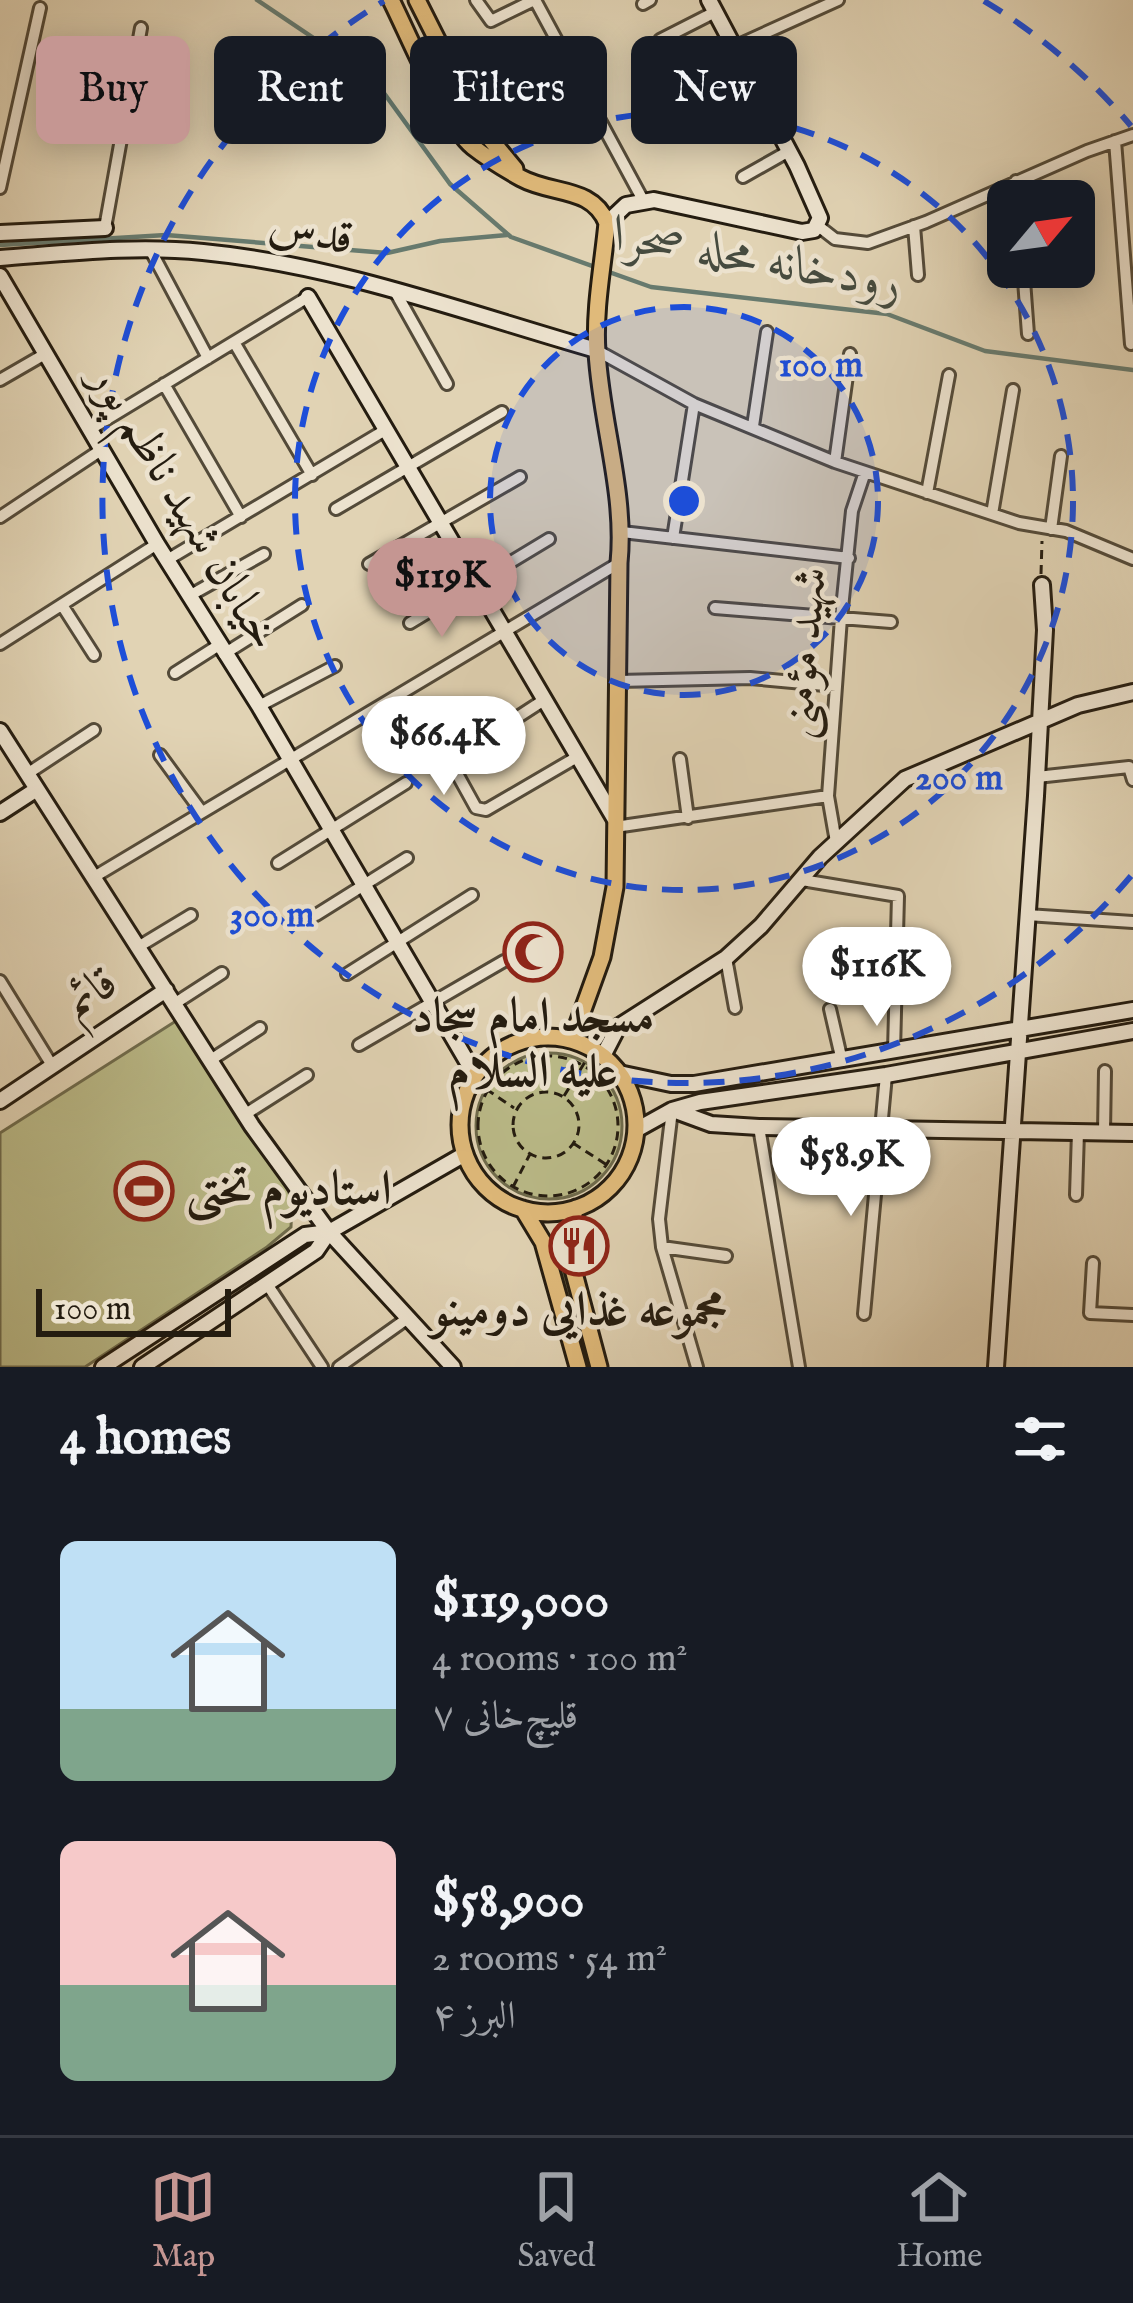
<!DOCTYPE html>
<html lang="en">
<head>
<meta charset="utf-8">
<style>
	:root { --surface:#171b24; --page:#20242c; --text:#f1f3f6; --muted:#9ea1a6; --line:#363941; --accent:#c59692 }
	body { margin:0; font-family:"IM FELL English",Amiri,serif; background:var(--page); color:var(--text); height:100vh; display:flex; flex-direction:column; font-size:45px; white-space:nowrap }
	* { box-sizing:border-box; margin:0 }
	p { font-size:39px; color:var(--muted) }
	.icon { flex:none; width:66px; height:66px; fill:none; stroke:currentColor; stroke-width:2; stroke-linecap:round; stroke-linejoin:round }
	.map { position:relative; height:1367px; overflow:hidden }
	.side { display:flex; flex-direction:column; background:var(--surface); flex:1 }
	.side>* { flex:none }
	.hud { position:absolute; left:36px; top:36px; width:1062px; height:108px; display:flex; gap:24px }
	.needle { width:78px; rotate:61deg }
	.buttons { position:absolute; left:987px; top:180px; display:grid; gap:24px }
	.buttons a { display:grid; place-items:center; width:108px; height:108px; border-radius:18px; background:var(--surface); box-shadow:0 6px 30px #0003; font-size:60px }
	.scale { position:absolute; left:36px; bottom:30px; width:195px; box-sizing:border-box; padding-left:12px; border:6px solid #241c10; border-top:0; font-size:33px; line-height:42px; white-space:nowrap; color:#241c10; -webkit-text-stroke:9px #ece2ce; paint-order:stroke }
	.price { position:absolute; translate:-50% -102px; padding:0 27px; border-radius:42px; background:#fff; color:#222; font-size:39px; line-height:78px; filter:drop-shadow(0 3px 6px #0008) }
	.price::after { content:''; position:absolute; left:50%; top:72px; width:36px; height:27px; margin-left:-18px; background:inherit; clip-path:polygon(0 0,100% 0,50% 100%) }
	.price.selected { background:var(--accent); color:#111 }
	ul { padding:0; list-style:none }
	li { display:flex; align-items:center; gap:36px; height:300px; padding:0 60px }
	li span { display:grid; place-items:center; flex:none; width:336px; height:240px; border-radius:18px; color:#555 }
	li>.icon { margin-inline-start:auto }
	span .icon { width:144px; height:144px; fill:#fffc; stroke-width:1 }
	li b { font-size:51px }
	h2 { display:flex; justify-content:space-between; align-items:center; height:144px; padding:0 60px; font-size:51px }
	.tag { padding:0 42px; border-radius:18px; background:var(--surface); box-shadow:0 6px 30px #0003; font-size:42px; line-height:108px }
	.tag.selected { background:var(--accent); color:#111 }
	.tabs { display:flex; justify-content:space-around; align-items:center; height:168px; border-top:3px solid var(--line); background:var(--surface); font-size:33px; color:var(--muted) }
	.tabs a { display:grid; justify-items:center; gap:6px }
	.tabs .selected { color:var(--accent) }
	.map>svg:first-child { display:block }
	.green { fill:#baba88; stroke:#6f6b4c; stroke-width:3 }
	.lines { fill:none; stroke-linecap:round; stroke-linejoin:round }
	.stream { stroke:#677a6e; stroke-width:4.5 }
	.street-casing { stroke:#534a39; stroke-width:16 }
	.secondary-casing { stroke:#241c10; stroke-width:20 }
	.primary-casing { stroke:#241c10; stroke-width:21 }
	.path { stroke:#241c10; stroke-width:3; stroke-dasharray:9 6; stroke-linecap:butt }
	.street { stroke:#ece2ce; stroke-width:10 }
	.secondary { stroke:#ece2ce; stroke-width:14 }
	.primary { stroke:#e0ba7a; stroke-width:15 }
	.ring { fill:none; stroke:#1d4ed8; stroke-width:6; stroke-dasharray:21 15 }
	.labels { text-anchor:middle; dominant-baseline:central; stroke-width:9; stroke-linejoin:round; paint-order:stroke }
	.street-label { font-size:48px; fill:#241c10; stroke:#ece2ce }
	.poi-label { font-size:48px; font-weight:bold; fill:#241c10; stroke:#ece2ce }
	.water-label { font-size:51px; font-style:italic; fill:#464b3f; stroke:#ece2ce }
	.centre { fill:#1d4ed8; stroke:#ece2ce; stroke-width:6 }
	.ring-label { font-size:36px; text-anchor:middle; font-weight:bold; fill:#1d4ed8; stroke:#ece2ce; stroke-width:9; stroke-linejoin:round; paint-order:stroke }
</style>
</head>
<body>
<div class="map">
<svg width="1133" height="1367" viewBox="0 0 1133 1367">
	<rect width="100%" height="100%" fill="#e1d3b4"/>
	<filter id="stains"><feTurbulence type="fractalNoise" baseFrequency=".00167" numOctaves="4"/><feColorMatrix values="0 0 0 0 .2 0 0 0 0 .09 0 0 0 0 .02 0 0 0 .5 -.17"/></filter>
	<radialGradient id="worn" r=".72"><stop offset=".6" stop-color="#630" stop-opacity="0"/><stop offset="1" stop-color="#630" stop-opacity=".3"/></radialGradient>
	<path class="green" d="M179 1019 284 1181 292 1200 291 1227 267 1247 85 1367H0V1133Z
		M476 1126a73 73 0 1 1 146 0a73 73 0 1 1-146 0Z
		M552 1251H556L592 1367H583Z"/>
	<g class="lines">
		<path class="stream" d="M257 0 373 78 450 184 511 237 651 287 887 314 985 351 1133 370
			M0 245 166 235 387 253 440 241 507 235"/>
		<defs>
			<path id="street" d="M476 0 491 21 534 0
				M535 0 644 202
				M643 4 650 0
				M660 40 715 12
				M734 47 838 0
				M507 74 560 48
				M694 87 742 61
				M535 115 582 90
				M730 125 765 105
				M1115 141 1131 344
				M743 177 789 151
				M1016 181 1017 201
				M0 188 40 8
				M817 225 835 239 868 243 926 222 1087 151 1133 135
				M914 226 918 275
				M105 228 141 28
				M151 251 208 358
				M1023 267 1028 334
				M396 293 447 384
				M234 342 312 475
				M596 350 694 404 835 462 1019 523 1066 531 1133 559
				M0 380 45 354
				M164 384 241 517
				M753 426 767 332
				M89 430 308 297
				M835 462 850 354
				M927 493 949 375
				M336 509 502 412
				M992 514 1013 390
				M0 517 101 450
				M1051 529 1061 456
				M622 532 849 558
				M673 538 694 404
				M167 560 387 429
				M369 564 520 477
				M189 596 264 554
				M62 605 94 655
				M715 608 891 622
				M410 623 549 539
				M0 644 157 544
				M224 654 302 605
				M175 673 219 645
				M618 681 750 678 836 686
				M544 700 450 761 476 808 486 810 577 757
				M259 706 335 666
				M160 755 201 811
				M680 759 688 818
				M27 774 94 730
				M1037 777 1129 767 1133 780
				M615 827 828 796
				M836 842 828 796 841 618 852 511 865 472
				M278 863 406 783
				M94 877 619 563
				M802 880 898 896 894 1051
				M316 915 407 858
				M1027 915 1133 922
				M138 947 191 915
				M726 958 735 1008
				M347 974 472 895
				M0 981 53 1067
				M174 1004 222 973
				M830 1009 842 1061
				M359 1045 504 961
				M209 1061 260 1028
				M672 1110 659 1219 662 1247 697 1367
				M244 1115 307 1075
				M759 1127 799 1367
				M1104 1132 1105 1071
				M1076 1195 1078 1132
				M662 1247 726 1256
				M1093 1263 1090 1313 1133 1315
				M267 1284 322 1367
				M864 1314 886 1075
				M339 1367 408 1318"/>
			<path id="secondary" d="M607 223 626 205 654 200 802 232 814 230 820 218 797 166 709 0
				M0 233 105 228
				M0 258C67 253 135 245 203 252 337 265 467 313 596 350
				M0 276 157 544 259 706 475 1075
				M308 297 614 818
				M0 731 252 1126 329 1232 453 1367
				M0 813 37 789
				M603 1056 618 1027 726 958 761 926 820 857 905 779 1078 705 1133 692
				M619 1073 671 1084H694L1133 1010
				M0 1101 166 990
				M673 1110 711 1124 759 1127 1133 1133
				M636 1130 672 1110 700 1102 886 1075 1133 1031
				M103 1367 305 1235 329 1232 465 1154
				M142 1367 316 1251 329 1232
				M996 1367 1036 796 1045 630 1042 585"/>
			<path id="primary" d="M391 0C409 36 445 124 473 147 487 158 505 169 521 178 552 195 592 186 607 223 603 265 594 310 597 352 601 423 626 493 619 563L615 887 602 957 572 1040
				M417 0 482 129 515 169
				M460 1125a88 88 0 1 1 176 0a88 88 0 1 1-176 0Z
				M576 1208 565 1239 599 1367
				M523 1209 543 1242 578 1367"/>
		</defs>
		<use href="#street" class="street-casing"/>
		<use href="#secondary" class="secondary-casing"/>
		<use href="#primary" class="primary-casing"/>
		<path class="path" d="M1041 574 1042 541
			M478 1126a70 70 0 1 1 140 0a70 70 0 1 1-140 0Z
			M486 1089 514 1108
			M513 1125a33 33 0 1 1 66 0a33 33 0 1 1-66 0Z
			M564 1096 585 1062
			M573 1143 610 1167
			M513 1187 530 1154"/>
		<use href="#street" class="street"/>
		<use href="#secondary" class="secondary"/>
		<use href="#primary" class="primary"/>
	</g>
	<circle cx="684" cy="501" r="194" fill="#1d4ed8" fill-opacity=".12"/>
	<g class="ring">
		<circle cx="684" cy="501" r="194"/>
		<circle cx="684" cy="501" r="389"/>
		<path d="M1131 876A583 583 0 1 1 384 1M984 1A583 583 0 0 1 1131 126"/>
	</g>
	<defs>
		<symbol id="mosque-ring" viewBox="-11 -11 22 22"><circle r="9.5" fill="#ece2ce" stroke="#8f2418" stroke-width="1.5"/><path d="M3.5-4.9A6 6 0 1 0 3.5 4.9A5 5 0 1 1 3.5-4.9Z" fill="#8f2418"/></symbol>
		<symbol id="stadium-ring" viewBox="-11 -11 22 22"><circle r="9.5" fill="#ece2ce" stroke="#8f2418" stroke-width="1.5"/><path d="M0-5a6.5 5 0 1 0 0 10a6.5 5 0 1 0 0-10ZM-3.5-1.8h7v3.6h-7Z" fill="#8f2418"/></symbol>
		<symbol id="restaurant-ring" viewBox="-11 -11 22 22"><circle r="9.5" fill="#ece2ce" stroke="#8f2418" stroke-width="1.5"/><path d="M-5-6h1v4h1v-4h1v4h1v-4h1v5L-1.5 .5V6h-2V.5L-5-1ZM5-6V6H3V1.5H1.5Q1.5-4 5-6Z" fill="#8f2418"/></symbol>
	</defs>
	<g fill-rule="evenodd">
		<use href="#mosque-ring" x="500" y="919" width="66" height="66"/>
		<use href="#stadium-ring" x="111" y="1158" width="66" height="66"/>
		<use href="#restaurant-ring" x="546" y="1213" width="66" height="66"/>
	</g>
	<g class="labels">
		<g class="street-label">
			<text transform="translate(311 233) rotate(12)">قدس</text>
			<text transform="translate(184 508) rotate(59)">خیابان شهید ناظم پور</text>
			<text transform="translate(805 653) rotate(-85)">شهید مؤمنی</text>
			<text transform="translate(91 994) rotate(-34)">قائم</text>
		</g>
		<g class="poi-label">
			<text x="533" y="1018">مسجد امام سجاد<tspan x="533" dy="55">علیه السلام</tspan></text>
			<text x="186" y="1191" text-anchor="start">استادیوم تختی</text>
			<text x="579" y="1312">مجموعه غذایى دومینو</text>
		</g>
		<g class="water-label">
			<text transform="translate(759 261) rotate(10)">رودخانه محله صحرا</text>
		</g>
	</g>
	<circle cx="684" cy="501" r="18" class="centre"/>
	<g class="ring-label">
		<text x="821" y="376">100 m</text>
		<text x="959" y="789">200 m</text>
		<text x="272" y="926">300 m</text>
	</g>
	<rect width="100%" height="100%" filter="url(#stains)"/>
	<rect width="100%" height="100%" fill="url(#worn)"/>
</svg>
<div class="buttons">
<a><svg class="needle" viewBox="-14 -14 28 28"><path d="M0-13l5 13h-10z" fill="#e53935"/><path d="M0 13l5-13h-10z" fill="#9ea1a6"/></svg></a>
</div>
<div class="scale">100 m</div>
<b class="price selected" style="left:442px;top:640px">$119K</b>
<b class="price" style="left:444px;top:798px">$66.4K</b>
<b class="price" style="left:877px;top:1029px">$116K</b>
<b class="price" style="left:851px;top:1219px">$58.9K</b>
<div class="hud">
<a class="tag selected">Buy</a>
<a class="tag">Rent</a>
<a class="tag">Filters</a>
<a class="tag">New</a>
</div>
</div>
<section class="side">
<h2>4 homes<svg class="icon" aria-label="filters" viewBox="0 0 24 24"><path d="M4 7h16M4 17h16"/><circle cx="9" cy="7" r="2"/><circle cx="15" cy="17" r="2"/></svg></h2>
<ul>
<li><span style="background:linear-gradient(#bfe0f5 70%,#7fa58c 0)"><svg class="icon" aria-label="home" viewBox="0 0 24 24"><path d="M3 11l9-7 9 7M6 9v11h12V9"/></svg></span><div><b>$119,000</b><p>4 rooms · 100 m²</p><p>قلیچ‌خانی ۷</p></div></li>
<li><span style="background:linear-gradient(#f6c9c9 60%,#7fa58c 0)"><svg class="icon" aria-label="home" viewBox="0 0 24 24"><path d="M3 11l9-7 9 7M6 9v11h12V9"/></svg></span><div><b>$58,900</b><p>2 rooms · 54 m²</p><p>البرز ۴</p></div></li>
</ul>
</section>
<nav class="tabs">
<a class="selected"><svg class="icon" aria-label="map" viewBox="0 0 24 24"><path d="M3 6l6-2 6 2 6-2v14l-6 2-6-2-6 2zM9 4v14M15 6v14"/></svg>Map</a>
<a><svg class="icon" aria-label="saved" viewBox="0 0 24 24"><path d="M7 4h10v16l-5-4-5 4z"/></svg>Saved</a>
<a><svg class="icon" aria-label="home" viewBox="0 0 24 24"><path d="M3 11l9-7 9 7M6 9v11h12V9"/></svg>Home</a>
</nav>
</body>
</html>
